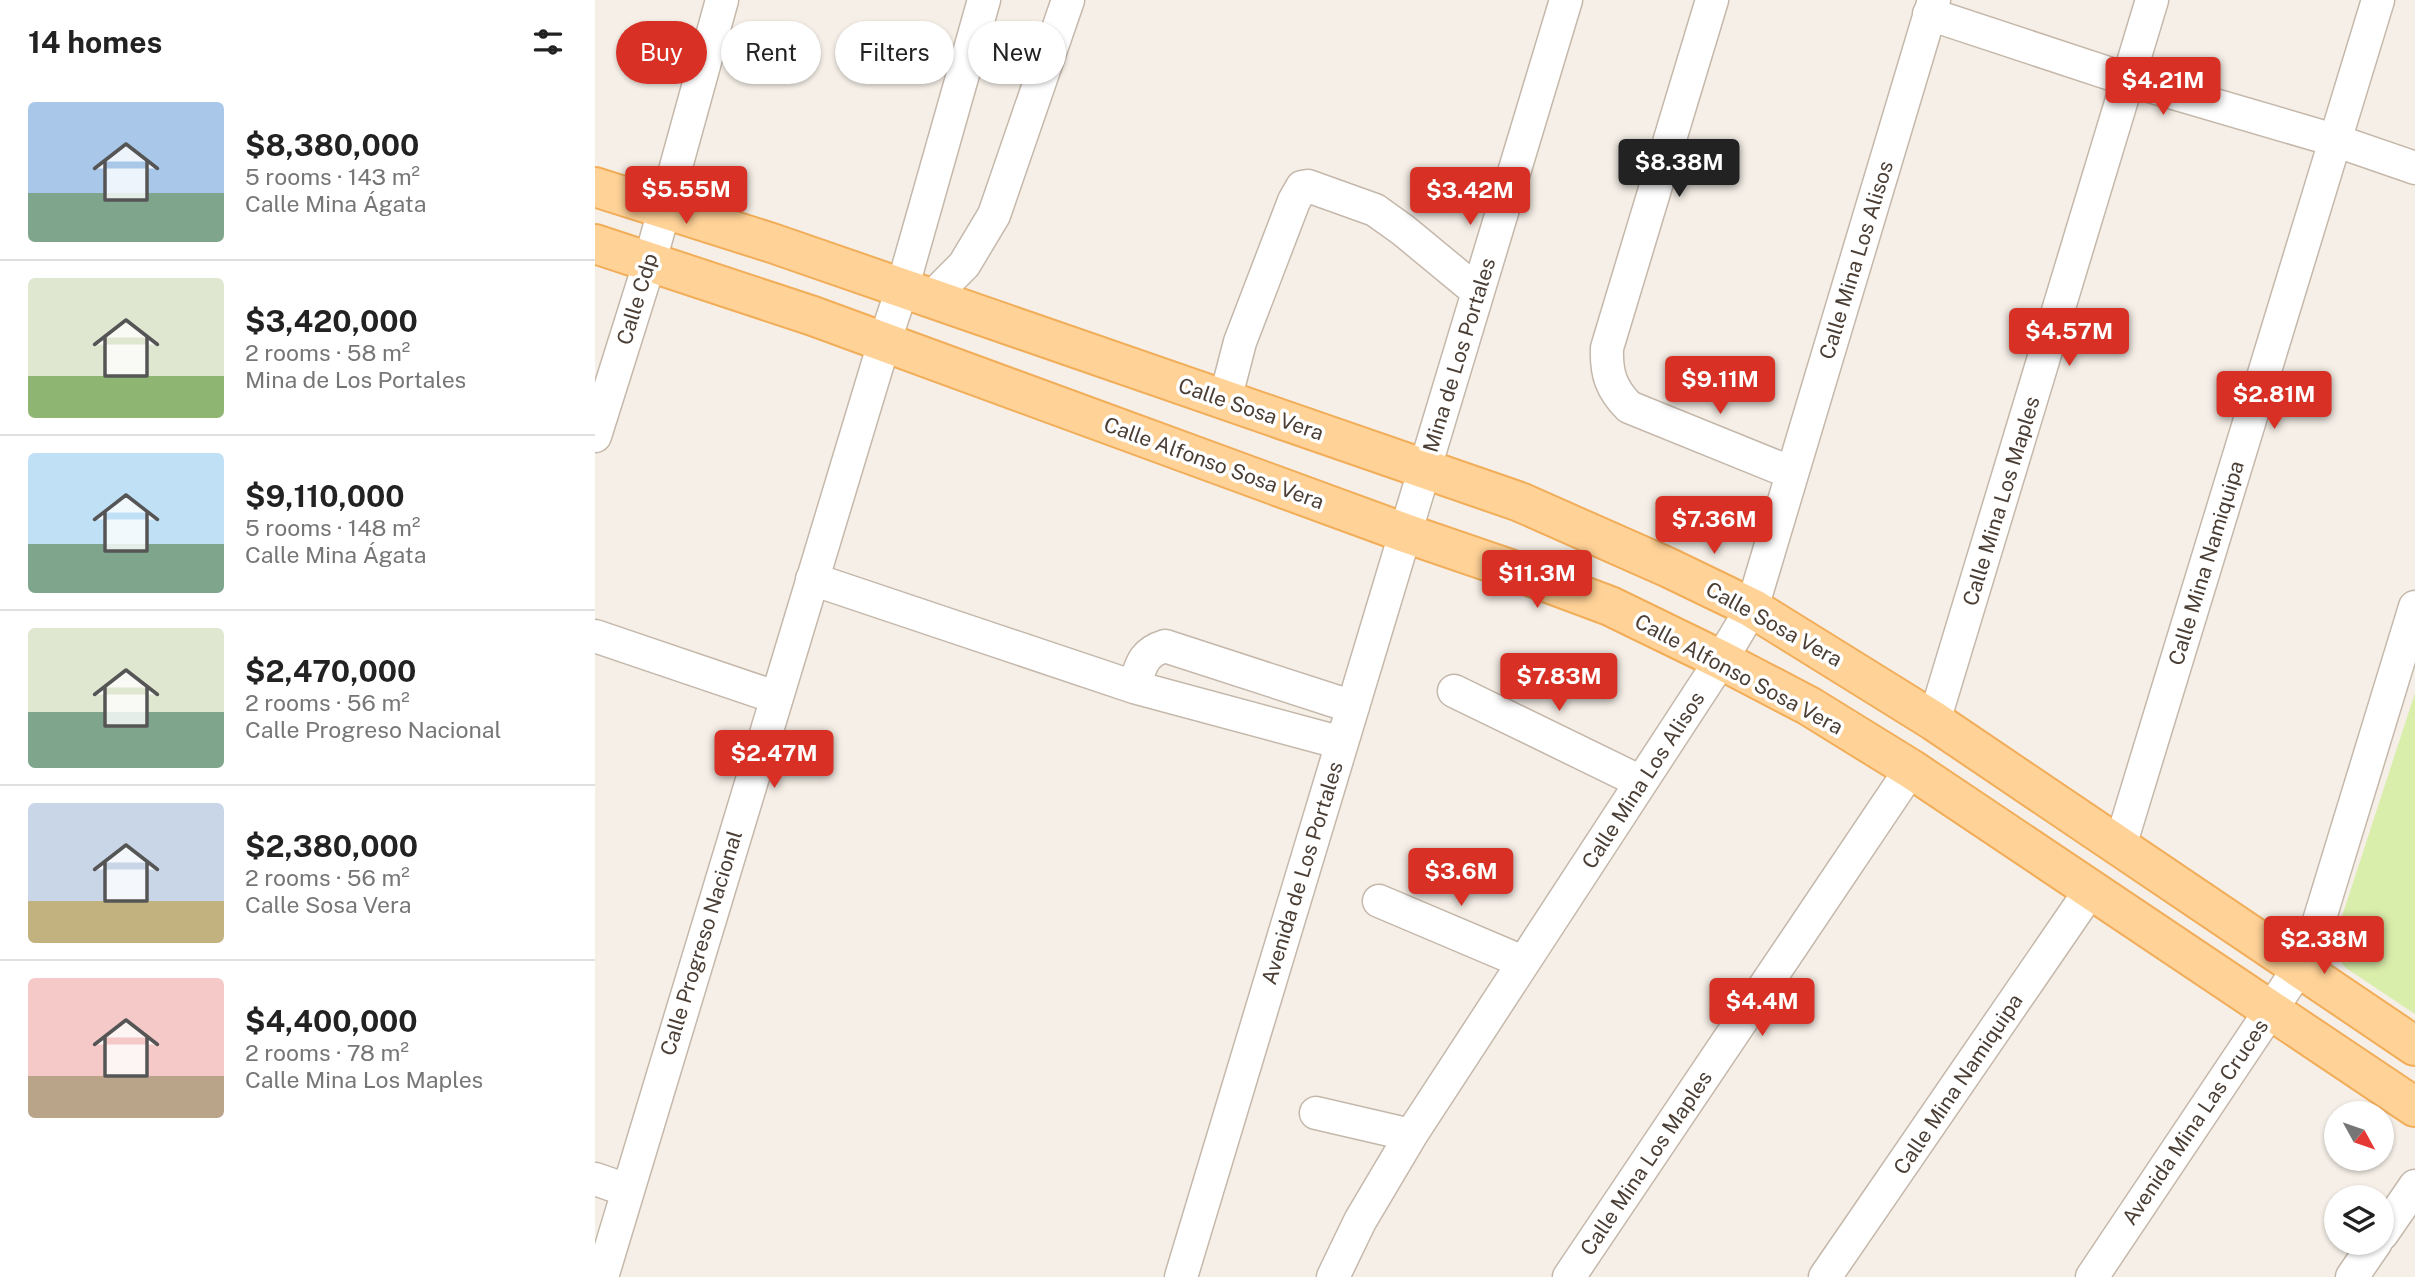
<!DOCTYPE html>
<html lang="en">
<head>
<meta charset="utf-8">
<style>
	:root { --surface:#fff; --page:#f6f6f6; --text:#222; --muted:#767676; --line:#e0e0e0; --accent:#d93025 }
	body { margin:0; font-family:"Public Sans",sans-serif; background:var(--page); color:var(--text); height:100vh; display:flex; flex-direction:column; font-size:26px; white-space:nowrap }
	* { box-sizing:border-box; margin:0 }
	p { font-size:23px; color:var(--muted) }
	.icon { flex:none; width:38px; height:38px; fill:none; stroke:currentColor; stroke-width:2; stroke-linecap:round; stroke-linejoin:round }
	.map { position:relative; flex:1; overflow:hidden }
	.details { display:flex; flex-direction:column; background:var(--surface); width:595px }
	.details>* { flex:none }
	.hud { position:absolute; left:21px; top:21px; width:665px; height:63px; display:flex; gap:14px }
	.needle { width:46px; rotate:130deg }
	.buttons { position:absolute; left:1729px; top:1101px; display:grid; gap:14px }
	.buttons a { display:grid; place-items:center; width:70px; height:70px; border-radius:50%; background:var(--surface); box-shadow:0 2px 5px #0004; font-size:35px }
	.price { position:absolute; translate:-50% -60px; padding:0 16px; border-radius:7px; background:var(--accent); color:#fff; font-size:23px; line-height:46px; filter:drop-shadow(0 2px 4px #0008) }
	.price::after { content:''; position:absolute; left:50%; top:42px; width:21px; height:16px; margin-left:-10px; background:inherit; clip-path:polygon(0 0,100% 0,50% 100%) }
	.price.selected { background:#222; color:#fff }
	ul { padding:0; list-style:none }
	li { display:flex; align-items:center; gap:21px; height:175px; padding:0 28px }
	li+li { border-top:2px solid var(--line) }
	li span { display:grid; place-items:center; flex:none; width:196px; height:140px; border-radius:7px; color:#555 }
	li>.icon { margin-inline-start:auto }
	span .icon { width:84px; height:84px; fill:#fffc; stroke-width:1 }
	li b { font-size:30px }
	h2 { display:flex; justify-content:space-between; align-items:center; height:84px; padding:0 28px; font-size:30px }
	.tag { padding:0 24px; border-radius:32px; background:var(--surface); box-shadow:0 2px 5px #0004; font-size:24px; line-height:63px }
	.tag.selected { background:var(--accent); color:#fff }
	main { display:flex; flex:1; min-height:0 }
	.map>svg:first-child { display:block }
	.green { fill:#daeeab }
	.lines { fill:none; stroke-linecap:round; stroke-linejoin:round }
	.minor-casing { stroke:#c5b8ab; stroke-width:35 }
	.major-casing { stroke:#f2ad59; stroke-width:42 }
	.minor { stroke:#fff; stroke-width:32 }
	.major { stroke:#ffd297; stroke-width:38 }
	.labels { text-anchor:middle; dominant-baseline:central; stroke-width:7; stroke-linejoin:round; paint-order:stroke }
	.street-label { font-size:21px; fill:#4a3e35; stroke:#fff }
</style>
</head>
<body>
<main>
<section class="details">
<h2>14 homes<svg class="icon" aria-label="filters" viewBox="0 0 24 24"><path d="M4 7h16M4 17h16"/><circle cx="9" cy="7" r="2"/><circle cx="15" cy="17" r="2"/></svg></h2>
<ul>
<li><span style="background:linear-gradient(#a9c7e8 65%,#7fa58c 0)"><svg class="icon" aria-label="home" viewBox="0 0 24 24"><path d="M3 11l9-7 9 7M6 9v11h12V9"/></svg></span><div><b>$8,380,000</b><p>5 rooms · 143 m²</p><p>Calle Mina Ágata</p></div></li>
<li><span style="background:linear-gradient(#dfe7d0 70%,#8fb573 0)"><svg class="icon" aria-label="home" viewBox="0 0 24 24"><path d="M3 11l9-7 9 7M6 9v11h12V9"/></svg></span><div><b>$3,420,000</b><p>2 rooms · 58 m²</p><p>Mina de Los Portales</p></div></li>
<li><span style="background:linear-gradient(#bfe0f5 65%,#7fa58c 0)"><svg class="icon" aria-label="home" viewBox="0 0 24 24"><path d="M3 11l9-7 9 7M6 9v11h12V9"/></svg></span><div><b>$9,110,000</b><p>5 rooms · 148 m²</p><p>Calle Mina Ágata</p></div></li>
<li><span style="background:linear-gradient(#dfe7d0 60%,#7fa58c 0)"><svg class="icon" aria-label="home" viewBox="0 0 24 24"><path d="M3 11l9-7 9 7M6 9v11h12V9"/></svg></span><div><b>$2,470,000</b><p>2 rooms · 56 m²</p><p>Calle Progreso Nacional</p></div></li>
<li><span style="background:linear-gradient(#c9d6e8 70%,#c2b280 0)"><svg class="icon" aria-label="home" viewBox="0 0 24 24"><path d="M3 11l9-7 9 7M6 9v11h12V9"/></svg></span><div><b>$2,380,000</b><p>2 rooms · 56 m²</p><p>Calle Sosa Vera</p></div></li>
<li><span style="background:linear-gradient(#f6c9c9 70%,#b9a48a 0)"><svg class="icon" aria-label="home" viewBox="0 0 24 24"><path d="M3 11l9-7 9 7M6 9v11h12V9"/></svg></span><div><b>$4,400,000</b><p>2 rooms · 78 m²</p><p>Calle Mina Los Maples</p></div></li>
</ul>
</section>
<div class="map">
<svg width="1820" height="1277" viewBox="0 0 1820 1277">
	<rect width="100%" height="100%" fill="#f5efe7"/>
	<path class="green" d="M1820 693V1014L1751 968 1736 950Z"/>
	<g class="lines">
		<defs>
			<path id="minor" d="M1117 0 1012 348C1011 373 1016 389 1034 407L1197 473
				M1334 14 1534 80 1739 140 1820 168
				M335 299 369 265 399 215 473 0
				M630 400 645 342 699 201 707 187 713 186 780 210 808 230 883 292
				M0 436 55 261 127 0
				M217 579 539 687 747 743
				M0 636 180 697
				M539 687C546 666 547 653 570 646L758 707
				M859 691 1046 782
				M1339 721 1557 0
				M1525 846 1783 0
				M784 901 928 962
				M721 1113 816 1135
				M0 1179 32 1190
				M1787 1234 1820 1186
				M7 1277 289 343 307 289 389 0
				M586 1277 971 0
				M738 1277 765 1221 816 1135 1126 660 1157 608 1339 0
				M974 1277 1316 769
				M1230 1277 1495 891
				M1497 1277 1704 968 1724 921 1820 607
				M1757 1277 1781 1242"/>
			<path id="major" d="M0 187 177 243 925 502 1072 567 1157 608 1339 721 1820 1046
				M0 244 218 316 810 533 921 571 1015 606 1126 660 1214 706 1316 769 1820 1107"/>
		</defs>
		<use href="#minor" class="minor-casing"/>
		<use href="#major" class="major-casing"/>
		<use href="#minor" class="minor"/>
		<use href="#major" class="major"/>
	</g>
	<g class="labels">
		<g class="street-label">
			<text transform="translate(1261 260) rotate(-73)">Calle Mina Los Alisos</text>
			<text transform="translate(42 299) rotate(-73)">Calle Cdp</text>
			<text transform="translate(864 355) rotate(-73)">Mina de Los Portales</text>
			<text transform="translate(656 409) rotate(19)">Calle Sosa Vera</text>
			<text transform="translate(619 463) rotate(20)">Calle Alfonso Sosa Vera</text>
			<text transform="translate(1406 501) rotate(-73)">Calle Mina Los Maples</text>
			<text transform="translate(1611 563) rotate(-73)">Calle Mina Namiquipa</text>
			<text transform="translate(1179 624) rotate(29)">Calle Sosa Vera</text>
			<text transform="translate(1144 674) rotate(28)">Calle Alfonso Sosa Vera</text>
			<text transform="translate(1048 780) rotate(-57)">Calle Mina Los Alisos</text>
			<text transform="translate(707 873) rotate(-73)">Avenida de Los Portales</text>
			<text transform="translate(106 943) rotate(-73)">Calle Progreso Nacional</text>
			<text transform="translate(1363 1084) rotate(-56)">Calle Mina Namiquipa</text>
			<text transform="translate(1600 1122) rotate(-56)">Avenida Mina Las Cruces</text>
			<text transform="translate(1051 1163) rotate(-56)">Calle Mina Los Maples</text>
		</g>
	</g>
</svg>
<div class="buttons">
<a><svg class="needle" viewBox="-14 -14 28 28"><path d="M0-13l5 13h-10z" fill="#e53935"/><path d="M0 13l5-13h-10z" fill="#767676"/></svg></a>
<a><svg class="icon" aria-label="layers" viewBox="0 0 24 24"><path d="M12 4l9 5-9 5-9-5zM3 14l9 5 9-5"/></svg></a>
</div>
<b class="price" style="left:1568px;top:117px">$4.21M</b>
<b class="price selected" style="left:1084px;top:199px">$8.38M</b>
<b class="price" style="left:91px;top:226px">$5.55M</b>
<b class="price" style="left:875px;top:227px">$3.42M</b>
<b class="price" style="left:1474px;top:368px">$4.57M</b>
<b class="price" style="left:1125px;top:416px">$9.11M</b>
<b class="price" style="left:1679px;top:431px">$2.81M</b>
<b class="price" style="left:1119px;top:556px">$7.36M</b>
<b class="price" style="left:942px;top:610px">$11.3M</b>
<b class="price" style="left:964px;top:713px">$7.83M</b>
<b class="price" style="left:179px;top:790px">$2.47M</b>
<b class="price" style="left:866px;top:908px">$3.6M</b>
<b class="price" style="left:1729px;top:976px">$2.38M</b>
<b class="price" style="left:1167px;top:1038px">$4.4M</b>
<div class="hud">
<a class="tag selected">Buy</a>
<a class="tag">Rent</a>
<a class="tag">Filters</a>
<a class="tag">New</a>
</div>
</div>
</main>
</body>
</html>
